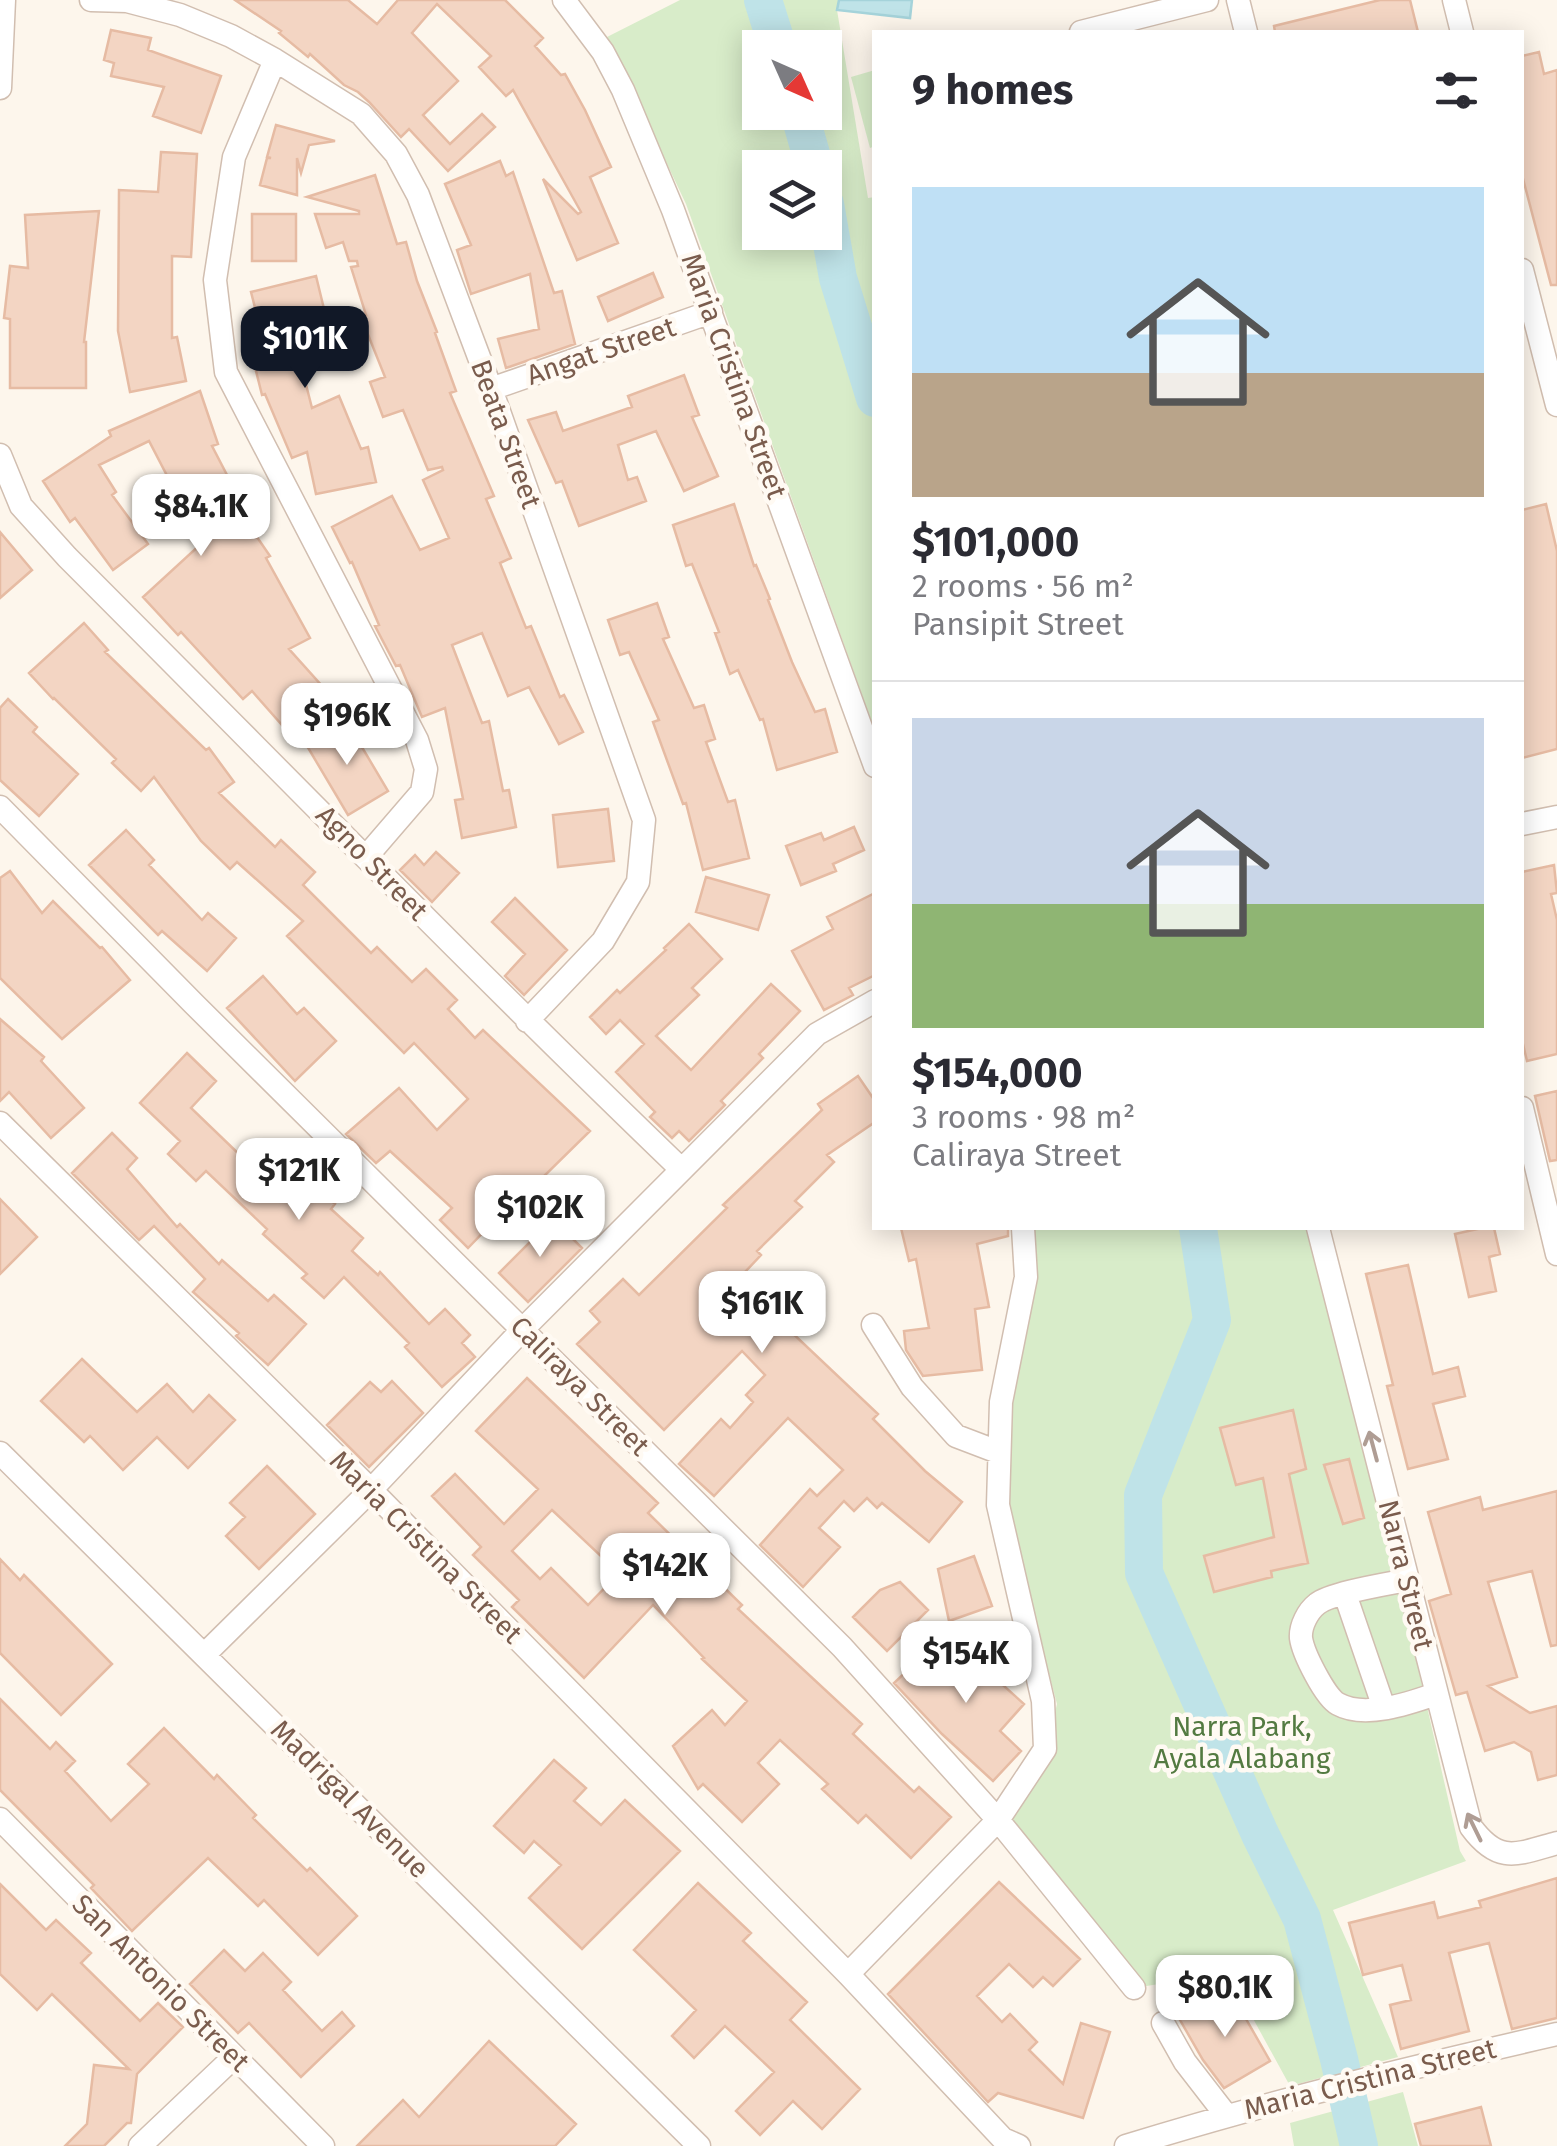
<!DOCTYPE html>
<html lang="en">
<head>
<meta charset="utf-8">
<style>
	:root { --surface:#fff; --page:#f7f7f7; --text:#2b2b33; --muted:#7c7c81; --line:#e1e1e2; --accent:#111827 }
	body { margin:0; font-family:"Fira Sans",sans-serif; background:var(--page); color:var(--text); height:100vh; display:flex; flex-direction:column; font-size:38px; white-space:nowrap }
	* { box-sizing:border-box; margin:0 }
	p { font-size:32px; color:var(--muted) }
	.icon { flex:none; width:55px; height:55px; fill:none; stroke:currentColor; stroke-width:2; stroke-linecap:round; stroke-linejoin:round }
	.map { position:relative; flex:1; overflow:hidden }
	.drawer { position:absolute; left:872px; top:30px; width:652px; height:1200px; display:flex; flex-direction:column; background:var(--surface); border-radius:0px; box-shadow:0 5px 25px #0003 }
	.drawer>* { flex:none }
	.needle { width:65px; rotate:135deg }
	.controls { position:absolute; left:742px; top:30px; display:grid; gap:20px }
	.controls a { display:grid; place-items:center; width:100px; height:100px; border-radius:0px; background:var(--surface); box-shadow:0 5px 25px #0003; font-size:50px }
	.price { position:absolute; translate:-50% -85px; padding:0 22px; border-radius:20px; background:#fff; color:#222; font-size:32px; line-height:65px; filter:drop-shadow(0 2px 5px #0008) }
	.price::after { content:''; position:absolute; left:50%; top:60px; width:30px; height:22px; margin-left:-15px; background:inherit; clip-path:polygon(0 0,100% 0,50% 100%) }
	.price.selected { background:var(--accent); color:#fff }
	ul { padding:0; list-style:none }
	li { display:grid; align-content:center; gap:20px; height:530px; padding:0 40px }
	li+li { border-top:2px solid var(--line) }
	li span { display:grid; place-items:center; height:310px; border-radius:0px; color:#555 }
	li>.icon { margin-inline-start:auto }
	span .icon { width:180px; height:180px; fill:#fffc; stroke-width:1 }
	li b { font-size:42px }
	h2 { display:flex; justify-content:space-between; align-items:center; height:120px; padding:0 40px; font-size:42px }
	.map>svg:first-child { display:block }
	.green { fill:#d8ecc9; fill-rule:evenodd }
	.water { fill:#bfe3e8; stroke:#a5d3da; stroke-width:2.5 }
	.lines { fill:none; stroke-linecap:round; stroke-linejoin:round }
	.river { stroke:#bfe3e8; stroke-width:38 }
	.building { fill:#f3d5c3; stroke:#e6bba3; stroke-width:2.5; fill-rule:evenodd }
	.minor-casing { stroke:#d1beb0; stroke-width:25 }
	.minor { stroke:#fff; stroke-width:22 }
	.oneway { stroke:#af9d94 }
	.labels { text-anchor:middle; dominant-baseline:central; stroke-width:9; stroke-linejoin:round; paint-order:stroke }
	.street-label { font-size:28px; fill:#7a5c4d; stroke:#fffaf3 }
	.park-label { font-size:28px; fill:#537a41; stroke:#fffaf3 }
</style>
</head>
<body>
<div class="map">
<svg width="1557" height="2146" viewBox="0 0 1557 2146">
	<rect width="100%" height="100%" fill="#fdf6ec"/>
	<path class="green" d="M680 0H839L837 10 868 198 875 197V731L686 204 607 37ZM760 48H825V112H760ZM760 168H825V232H760Z
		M875 70V146L870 148 851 77Z
		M1034 1228H1312L1382 1510 1460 1851 1466 1861 1333 1910 1398 2057 1290 2086 1228 1973 1134 1988 1000 1818 1046 1749 1057 1704 1034 1617 1009 1502V1409L1036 1284Z
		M1403 2092 1418 2146H1294L1290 2123Z"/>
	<path class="water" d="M839 0H912L910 18 837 10Z"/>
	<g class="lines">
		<path class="river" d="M763 0 778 48
			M799 112 815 168
			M825 204 838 278 875 398
			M1198 1228 1212 1320 1143 1495 1144 1573 1260 1834 1302 1919 1339 2059 1359 2146"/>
	</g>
	<path class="building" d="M235 0H348L377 24 398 0H505L543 38 535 46 561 75 565 74 585 110 611 167 590 177 618 243 577 260 543 179 578 214 581 212 513 90 506 96 479 67 491 56 437 4 412 33 458 81 423 115 450 144 482 114 495 127 448 171 409 129 401 137 369 102 358 92 344 85 310 54 308 57 279 33 281 31Z
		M1380 0H1410L1418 32H1275L1274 26Z
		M111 30 151 38 148 50 221 76 201 133 153 116 164 87 111 76 114 63 104 60Z
		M1539 52 1544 74 1557 70V285H1551L1522 175V56Z
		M276 125 335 141 309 145 301 173 297 158V195L260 185 267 158H271L267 157Z
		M161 152 197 154 191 257 172 256V338L177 337 186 381 130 392 118 331 119 190 158 192Z
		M500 161 506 176 513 172 554 293 562 291 575 344 506 368 498 339 539 329 530 274 471 294 457 250 471 245 445 184Z
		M375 175 397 244 406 242 417 281 437 332 435 333 456 391 450 393 494 496 486 499 511 558 500 563 526 628 531 626 560 697 564 695 583 732 559 744 529 687 508 696 482 633 452 645 482 723 489 721 503 791 509 790 516 827 462 838 455 800 463 799 445 708 422 717 400 665 396 666 375 626 379 625 352 562 350 563 332 527 392 496 420 550 449 538 423 480 443 470 442 467 428 470 403 410 383 417 370 382 385 377 361 317 366 315 351 267 358 266 357 261H349L343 242 326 248 315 214H359V211L307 197Z
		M99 211 84 342H86V388H10V319L4 318 10 266 28 268 25 215Z
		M252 214H296V261H252Z
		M653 273 663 297 608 321 598 297Z
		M316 276 326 317 291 326 312 408 339 396 361 449 368 447 376 482 316 494 307 452 292 458 265 394 262 395 251 351 265 347 251 292Z
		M684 375 699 415 692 417 718 476 684 491 656 431 618 445 628 480 637 477 646 501 579 526 562 481 556 483 528 420 556 412 563 431 632 407 628 396Z
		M200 391 218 444 212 446 241 502 235 505 270 556 266 558 310 638 289 649 331 696 289 733 252 691 243 699 181 632 178 635 143 597 202 543 149 441 99 465 116 492 112 495 148 544 113 570 75 518 70 522 43 481 111 436 109 431Z
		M734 504 754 566 756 565 770 599 768 600 792 662 815 712 825 709 837 752 777 770 763 719 760 720 738 670 730 674 715 633 719 632 692 564 686 566 673 525Z
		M1546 504 1557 551V749L1522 758V510Z
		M0 532 32 570 0 598Z
		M657 603 669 637 663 639 694 708 704 705 715 739 706 742 728 802 735 800 749 858 703 870 686 803 683 804 653 722 659 720 629 652 620 655 608 620Z
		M84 623 108 650 105 652 206 750 209 748 234 782 219 793 275 847 281 840 315 872 303 885 371 953 377 947 412 982 426 969 457 1000 448 1009 475 1038 483 1030 590 1131 534 1186 531 1183 468 1248 440 1220 452 1208 390 1151 376 1163 346 1134 399 1088 437 1130 468 1099 414 1043 404 1053 287 936 303 921 237 862 230 869 201 841 154 777 141 791 112 763 116 759 54 698 53 699 29 673Z
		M8 699 37 727 33 732 78 774 39 816 0 780V708Z
		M347 722 388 791 348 815 307 746Z
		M608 809 614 861 558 867 553 815Z
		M854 827 864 850 833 864 836 871 801 885 786 846 821 833 824 840Z
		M126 830 154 860 149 865 202 920 208 913 236 938 207 971 162 931 158 935 89 865Z
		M436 852 459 873 432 902 400 870 415 855 424 865Z
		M1554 865 1557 893 1551 894 1557 920V1054L1527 1061 1522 1040V872Z
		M10 871 42 913 53 901 100 948 102 947 130 980 62 1039 0 978V878Z
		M706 877 769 895 758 930 696 912Z
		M875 893V975L849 988 853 995 824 1010 792 951 833 929 827 917Z
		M515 898 567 950 524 995 505 976 525 954 492 922Z
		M689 924 722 959 692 988 699 995 656 1036 691 1070 771 984 800 1011 759 1054 763 1058 721 1101 725 1105 689 1141 679 1131 672 1138 650 1117 655 1112 616 1072 644 1044 620 1020 606 1034 590 1017 617 990 620 993 666 950 664 948Z
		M263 976 297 1014 304 1008 336 1041 295 1081 227 1008Z
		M0 1019 44 1057 41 1061 84 1108 51 1138 9 1092 0 1101Z
		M187 1053 216 1081 191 1108 244 1159 246 1156 293 1201 311 1182 335 1204 331 1209 363 1238 352 1251 378 1275 380 1272 429 1324 445 1309 470 1335 462 1343 475 1357 442 1387 405 1347 409 1343 344 1277 324 1298 302 1278 307 1274 263 1234 267 1229 206 1171 196 1181 168 1154 180 1141 140 1103Z
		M858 1076 875 1101V1122L827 1155 834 1162 795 1201 802 1207 757 1251 761 1255 745 1272 794 1322 787 1328 878 1414 873 1419 925 1471 962 1502 929 1542 882 1503 877 1508 867 1498 854 1511 844 1501 819 1528 840 1547 803 1587 760 1545 810 1489 817 1496 843 1470 788 1418 714 1496 679 1464 721 1419 730 1428 753 1402 746 1395 765 1375 742 1351 664 1430 577 1344 600 1322 590 1311 623 1279 639 1295 727 1208 723 1205 822 1110 818 1104Z
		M1557 1091V1160L1550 1161 1535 1096Z
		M112 1133 137 1158 127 1169 177 1227 180 1224 219 1264 222 1260 268 1301 274 1295 306 1324 268 1365 236 1336 239 1333 193 1292 205 1279 154 1226 139 1240 72 1173Z
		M0 1199 37 1237 0 1274Z
		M553 1219 582 1248 528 1302 499 1273Z
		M901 1228H1008V1236L977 1244 989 1307 975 1309 982 1370 923 1376 906 1350 904 1331 929 1328 916 1259 909 1261Z
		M1482 1228H1494L1500 1254 1489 1257 1496 1291 1469 1297 1455 1234Z
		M1408 1265 1433 1374 1458 1367 1465 1396 1433 1404 1448 1459 1408 1469 1387 1386 1393 1385 1366 1274Z
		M82 1359 137 1412 167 1384 193 1412 209 1395 235 1420 188 1468 157 1437 123 1470 90 1436 84 1442 41 1401Z
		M527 1378 658 1503 648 1513 742 1605 738 1609 862 1724 853 1734 914 1792 919 1787 951 1817 911 1858 866 1815 858 1823 822 1789 828 1784 780 1740 758 1763 779 1784 742 1822 703 1784 698 1789 673 1746 712 1710 725 1725 747 1701 702 1659 704 1658 653 1605 584 1678 512 1607 519 1600 473 1555 481 1547 432 1496 455 1474 504 1524 538 1489 476 1431ZM552 1510 619 1573 588 1605 551 1568 540 1579 512 1551Z
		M392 1381 423 1413 369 1467 327 1425 370 1382 381 1392Z
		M1293 1410 1306 1469 1289 1474 1308 1563 1271 1571 1272 1577 1214 1592 1204 1556 1274 1537 1263 1478 1236 1485 1220 1428Z
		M1349 1459 1364 1518 1343 1524 1324 1465Z
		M267 1466 315 1514 259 1569 226 1536 245 1517 230 1503Z
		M1557 1491V1645L1551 1646 1532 1571 1488 1582 1517 1677 1488 1686 1530 1713 1557 1706V1775L1538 1780 1531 1752 1514 1742 1485 1751 1467 1692 1456 1695 1429 1601 1451 1594 1428 1512 1480 1497 1483 1510Z
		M974 1556 992 1606 949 1621 938 1569Z
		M0 1559 20 1580 24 1575 112 1664 61 1715 0 1653Z
		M900 1582 928 1610 887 1651 853 1617 880 1590Z
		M950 1626 988 1665 985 1669 1024 1704 1000 1731 1021 1751 993 1781 942 1734 894 1683 912 1666 922 1678 955 1647Z
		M0 1699 50 1749 56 1742 75 1761 65 1771 111 1821 149 1784 128 1764 164 1728 214 1779 217 1775 256 1815 253 1818 307 1871 310 1868 357 1916 318 1955 264 1900 258 1906 208 1858 132 1931 91 1888 94 1885 0 1790Z
		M554 1760 586 1788 574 1801 601 1825 625 1800 680 1851 582 1949 529 1898 561 1865 534 1841 524 1853 494 1826Z
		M1557 1878V2018L1512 2029 1489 1943 1449 1953 1469 2031 1401 2049 1390 2005 1411 2000 1402 1965 1363 1975 1349 1923 1434 1902 1438 1918 1481 1907 1479 1901Z
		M999 1882 1080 1959 1053 1986 1043 1977 1033 1987 1009 1964 977 1996 1002 2022 1010 2014 1037 2042 1029 2050 1063 2084 1081 2023 1110 2032 1083 2118 998 2093 988 2102 888 1994Z
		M698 1883 751 1933 743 1941 807 2002 790 2020 860 2089 822 2129 793 2101 760 2135 736 2111 774 2072 725 2026 694 2058 672 2036 696 2010 634 1950Z
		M0 1884 46 1930 56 1920 91 1953 81 1963 140 2021 158 2003 183 2027 137 2074 131 2123H127L104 2146H65L87 2124 94 2065 129 2069 52 1994 37 2010 0 1974Z
		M224 1950 245 1971 263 1953 291 1982 283 1990 322 2031 342 2012 354 2026 301 2077 249 2023 238 2033 190 1984Z
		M1230 1991 1270 2061 1224 2088 1203 2060 1180 2020Z
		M489 2041 576 2124 555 2146H357L403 2100 419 2117Z
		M1481 2107 1491 2146H1421L1415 2124Z"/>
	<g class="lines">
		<defs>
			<path id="minor" d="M91 0 127 1 180 15 231 36 275 60 361 114 396 154 418 195 491 389 644 820 638 882 603 941 527 1021
				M564 0 603 52 623 90 673 210 875 766
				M1238 0 1246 32
				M1454 0 1462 32
				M1081 32 1207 0
				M275 60 234 157 215 280 226 372 417 740 426 769 422 792 366 857
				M0 88 4 0
				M1522 270 1557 405
				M491 389 711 312
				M0 455 21 506 67 557C271 761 473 969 681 1169
				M0 807 194 1004 842 1647 998 1820 1134 1988
				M1522 824 1557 817
				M1522 1108 1557 1254
				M0 1123 371 1490 848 1974 1003 2139 1019 2146
				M1318 1228 1471 1827C1499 1865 1517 1854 1557 1843
				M873 1325 912 1387 956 1436 998 1452
				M0 1453 699 2146
				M1407 1580C1387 1584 1330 1593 1317 1604 1308 1611 1300 1626 1301 1638 1303 1653 1325 1697 1338 1704 1365 1719 1410 1703 1436 1694
				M1345 1594 1384 1708
				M205 1654 371 1490 523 1329 817 1034 875 1001
				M0 1819 323 2146
				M848 1974 998 1820 1045 1749 1043 1701 998 1505 1001 1402 1026 1277 1023 1228
				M1163 2023 1185 2062 1226 2115
				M140 2146 234 2057
				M1126 2146C1268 2102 1412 2067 1557 2034"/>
		</defs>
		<use href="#minor" class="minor-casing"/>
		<use href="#minor" class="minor"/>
	</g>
	<defs><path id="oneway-shaft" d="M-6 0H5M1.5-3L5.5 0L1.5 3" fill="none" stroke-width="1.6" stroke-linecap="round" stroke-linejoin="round" transform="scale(2.5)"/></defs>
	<g class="oneway">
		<use href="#oneway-shaft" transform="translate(1373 1446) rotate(-105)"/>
		<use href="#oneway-shaft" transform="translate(1474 1827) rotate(-116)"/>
	</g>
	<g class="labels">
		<g class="street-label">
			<text transform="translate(601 351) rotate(-19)">Angat Street</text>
			<text transform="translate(734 376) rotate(70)">Maria Cristina Street</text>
			<text transform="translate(506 434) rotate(70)">Beata Street</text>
			<text transform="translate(372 863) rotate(46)">Agno Street</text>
			<text transform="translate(580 1386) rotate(45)">Caliraya Street</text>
			<text transform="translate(426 1547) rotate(45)">Maria Cristina Street</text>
			<text transform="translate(1406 1575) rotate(76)">Narra Street</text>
			<text transform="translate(350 1799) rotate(45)">Madrigal Avenue</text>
			<text transform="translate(161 1983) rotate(45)">San Antonio Street</text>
			<text transform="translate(1370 2079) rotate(-14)">Maria Cristina Street</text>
		</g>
		<g class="park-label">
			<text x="1242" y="1726">Narra Park,<tspan x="1242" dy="32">Ayala Alabang</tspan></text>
		</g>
	</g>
</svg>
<div class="controls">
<a><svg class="needle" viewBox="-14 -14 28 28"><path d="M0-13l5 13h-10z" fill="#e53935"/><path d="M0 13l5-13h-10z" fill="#7c7c81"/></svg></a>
<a><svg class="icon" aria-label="layers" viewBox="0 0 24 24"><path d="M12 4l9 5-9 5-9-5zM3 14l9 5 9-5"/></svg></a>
</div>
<b class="price selected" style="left:305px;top:391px">$101K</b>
<b class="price" style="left:201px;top:559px">$84.1K</b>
<b class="price" style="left:347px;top:768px">$196K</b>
<b class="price" style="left:299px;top:1223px">$121K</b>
<b class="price" style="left:540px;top:1260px">$102K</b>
<b class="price" style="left:762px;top:1356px">$161K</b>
<b class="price" style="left:665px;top:1618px">$142K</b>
<b class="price" style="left:966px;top:1706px">$154K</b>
<b class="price" style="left:1225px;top:2040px">$80.1K</b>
<section class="drawer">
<h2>9 homes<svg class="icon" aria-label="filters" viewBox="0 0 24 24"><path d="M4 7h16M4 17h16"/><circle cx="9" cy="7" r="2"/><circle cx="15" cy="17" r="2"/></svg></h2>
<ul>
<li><span style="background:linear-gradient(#bfe0f5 60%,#b9a48a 0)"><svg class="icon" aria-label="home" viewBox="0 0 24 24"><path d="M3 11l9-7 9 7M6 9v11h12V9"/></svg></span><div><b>$101,000</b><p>2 rooms · 56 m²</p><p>Pansipit Street</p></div></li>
<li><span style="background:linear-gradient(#c9d6e8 60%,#8fb573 0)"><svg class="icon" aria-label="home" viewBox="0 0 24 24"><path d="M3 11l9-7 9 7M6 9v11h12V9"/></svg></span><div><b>$154,000</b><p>3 rooms · 98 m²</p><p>Caliraya Street</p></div></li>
</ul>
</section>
</div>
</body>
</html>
